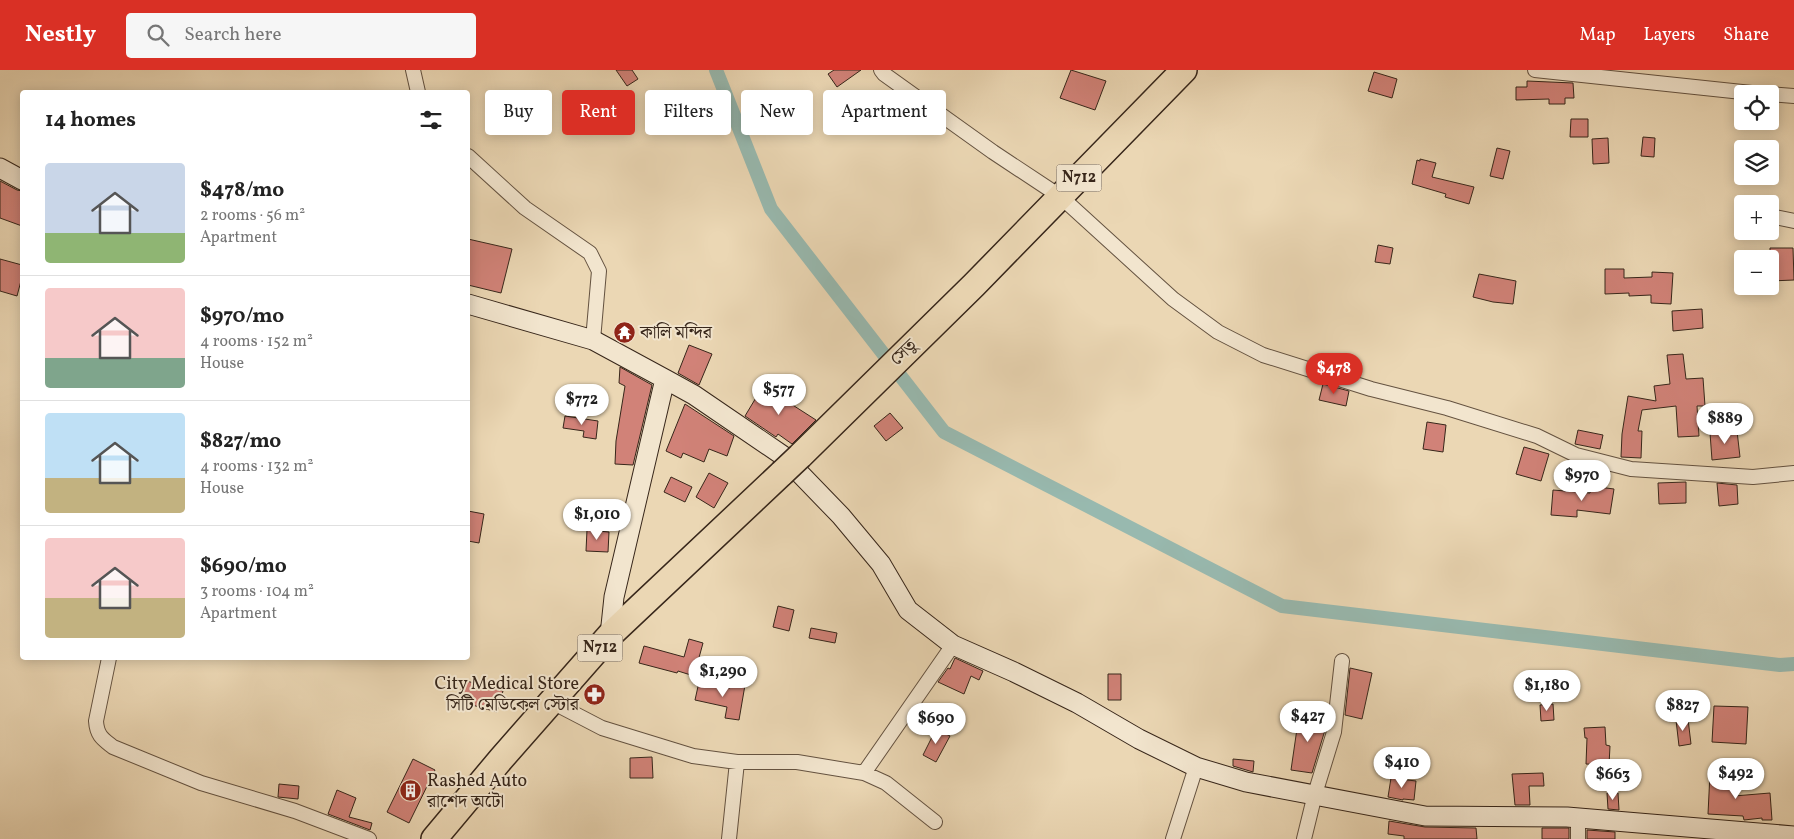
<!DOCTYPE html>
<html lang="en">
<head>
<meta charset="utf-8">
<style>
	:root { --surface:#fff; --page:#f6f6f6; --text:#222; --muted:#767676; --line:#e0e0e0; --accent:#d93025 }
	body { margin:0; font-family:Vollkorn,"Noto Serif Bengali",serif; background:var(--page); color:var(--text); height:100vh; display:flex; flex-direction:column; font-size:19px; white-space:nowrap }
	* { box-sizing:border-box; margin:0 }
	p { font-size:16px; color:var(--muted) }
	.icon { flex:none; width:28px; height:28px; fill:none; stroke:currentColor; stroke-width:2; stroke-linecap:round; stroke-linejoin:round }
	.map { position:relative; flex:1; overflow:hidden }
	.panel { position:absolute; left:20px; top:20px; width:450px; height:570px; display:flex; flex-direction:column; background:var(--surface); border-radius:5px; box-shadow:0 2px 12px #0003 }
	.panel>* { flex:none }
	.top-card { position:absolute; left:485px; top:20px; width:475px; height:45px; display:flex; gap:10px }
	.controls { position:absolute; left:1734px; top:15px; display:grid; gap:10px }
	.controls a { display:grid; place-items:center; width:45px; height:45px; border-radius:5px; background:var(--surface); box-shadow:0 2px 12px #0003; font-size:25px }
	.price { position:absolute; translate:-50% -42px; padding:0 11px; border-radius:18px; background:#fff; color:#222; font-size:16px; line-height:32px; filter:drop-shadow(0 1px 2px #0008) }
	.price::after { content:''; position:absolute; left:50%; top:30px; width:15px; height:11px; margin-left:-8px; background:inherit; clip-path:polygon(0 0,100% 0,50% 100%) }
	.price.on { background:var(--accent); color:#fff }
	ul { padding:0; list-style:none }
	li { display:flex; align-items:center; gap:15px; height:125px; padding:0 25px }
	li+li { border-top:1px solid var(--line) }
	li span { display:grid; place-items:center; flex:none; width:140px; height:100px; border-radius:5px; color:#555 }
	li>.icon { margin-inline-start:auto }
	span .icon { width:60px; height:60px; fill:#fffc; stroke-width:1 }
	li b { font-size:21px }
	h2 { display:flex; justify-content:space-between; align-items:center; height:60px; padding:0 25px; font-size:21px }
	.pill { padding:0 18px; border-radius:5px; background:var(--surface); box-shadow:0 2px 12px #0003; font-size:18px; line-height:45px }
	.pill.on { background:var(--accent); color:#fff }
	header { display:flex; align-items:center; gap:30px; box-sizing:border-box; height:70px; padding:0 25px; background:var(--accent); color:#fff }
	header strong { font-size:24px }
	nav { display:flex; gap:28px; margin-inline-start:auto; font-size:18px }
	.search { width:350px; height:45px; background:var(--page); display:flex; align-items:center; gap:12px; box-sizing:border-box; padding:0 18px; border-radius:5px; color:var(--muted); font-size:19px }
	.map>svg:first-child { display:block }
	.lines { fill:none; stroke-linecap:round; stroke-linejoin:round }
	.canal { stroke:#98b9af; stroke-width:14 }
	.building { fill:#d18278; stroke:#37261a }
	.street-casing { stroke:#645240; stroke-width:16 }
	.secondary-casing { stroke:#37261a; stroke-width:21 }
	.highway-casing { stroke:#37261a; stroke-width:28 }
	.street { stroke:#f2e5ce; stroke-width:14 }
	.secondary { stroke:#f2e5ce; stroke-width:19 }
	.highway { stroke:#ebd7b4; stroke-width:25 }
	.highway-bridge-casing { stroke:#37261a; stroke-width:28; stroke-linecap:butt }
	.highway-bridge { stroke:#ebd7b4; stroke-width:25 }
	.labels { text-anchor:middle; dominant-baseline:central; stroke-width:4; stroke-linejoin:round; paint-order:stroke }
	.shield { fill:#f2e5ce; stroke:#6f5f50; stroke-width:1 }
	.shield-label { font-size:16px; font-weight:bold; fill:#37261a }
	.poi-label { font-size:18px; fill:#37261a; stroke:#f2e5ce; text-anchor:start }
	.street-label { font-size:18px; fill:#37261a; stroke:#f2e5ce }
</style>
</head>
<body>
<header>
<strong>Nestly</strong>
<div class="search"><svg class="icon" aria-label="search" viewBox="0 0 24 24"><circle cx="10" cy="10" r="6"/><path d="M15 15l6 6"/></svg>Search here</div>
<nav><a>Map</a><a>Layers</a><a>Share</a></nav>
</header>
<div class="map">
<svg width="1794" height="769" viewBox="0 0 1794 769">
	<rect width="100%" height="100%" fill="#ebd7b4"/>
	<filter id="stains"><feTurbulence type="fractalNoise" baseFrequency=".004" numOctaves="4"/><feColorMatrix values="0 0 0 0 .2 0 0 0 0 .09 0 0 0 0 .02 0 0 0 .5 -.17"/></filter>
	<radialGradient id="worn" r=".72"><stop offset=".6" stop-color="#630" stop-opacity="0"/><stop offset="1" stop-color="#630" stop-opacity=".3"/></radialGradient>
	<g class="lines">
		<path class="canal" d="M716 0 771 139 944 362 1282 536 1780 595 1794 594"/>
	</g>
	<path class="building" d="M616 0H632L638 9 627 16Z
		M834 0H861L837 17 828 4Z
		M1071 0 1106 11 1095 40 1060 28Z
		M1374 2 1397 9 1392 28 1368 21Z
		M1527 11 1573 13 1574 28H1565V34H1549V29L1516 30V17H1527Z
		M1571 49H1588V67H1570Z
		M1643 67 1655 68 1654 87 1641 86Z
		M1608 68 1609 93 1593 94 1592 69Z
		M1497 78 1510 81 1503 109 1490 106Z
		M1420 89 1436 93 1432 107 1474 117 1469 134 1445 127 1446 124 1412 114 1417 90 1420 91Z
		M0 111 17 120 22 121V156L0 148Z
		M468 169 512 179 501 223 468 215Z
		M1378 175 1393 178 1390 194 1375 192Z
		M1770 178H1793L1794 210 1770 211Z
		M0 189 22 195V207L17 226 0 221Z
		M1605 199H1624V208L1652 207V202L1673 203 1671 234 1651 233V225L1629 226V223L1605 224Z
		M1479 204 1516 211 1513 234 1493 232 1473 227Z
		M1702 239 1703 258 1673 261 1672 241Z
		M689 275 712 284 699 315 678 303Z
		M1683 284 1686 309 1703 308 1705 336H1697L1699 366 1678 367 1676 336 1642 340 1638 361H1642L1641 388 1621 387 1622 364 1628 326 1656 331 1654 316 1670 314 1667 285Z
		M620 297 652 315 633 395 615 394 616 371 625 316 619 313Z
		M1323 314 1349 321 1346 336 1319 330Z
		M763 316 816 350 792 374 778 364 776 367 745 346Z
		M685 334 734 366 727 386 709 379 704 392 683 383 681 388 666 381Z
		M890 343 903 358 886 371 874 356Z
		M565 346 598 351 596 369 583 367 584 361 563 358Z
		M1427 352 1446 355 1443 382 1423 379Z
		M1578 360 1603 365 1600 379 1575 374Z
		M1737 361 1740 387 1712 390 1710 363Z
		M1524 377 1549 384 1541 411 1516 404Z
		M709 403 728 413 714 438 696 427Z
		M671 407 692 417 685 432 664 422Z
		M1686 412V433L1659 434 1658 413Z
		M1717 413 1737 415 1738 434 1719 436Z
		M1591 416 1614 419 1610 444 1577 440V447L1551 445 1553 420 1590 423Z
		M468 441 484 444 479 473 468 471Z
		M587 460 609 462 608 482 586 481Z
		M778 536 794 540 789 561 773 557Z
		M811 558 837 563 835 573 809 568Z
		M689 569 703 573 694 606 678 601 677 603 639 593 644 576 684 587Z
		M955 588 983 601 979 610 971 606 964 624 938 612 948 598 950 599Z
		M1350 598 1372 603 1362 649 1345 645Z
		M1108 604H1121V630H1108Z
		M463 610 503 621 497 642 458 631Z
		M699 612 730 618 731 613 745 615 739 650 725 648 727 637 695 630Z
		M1553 634 1554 650 1541 651 1540 635Z
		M1714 636 1748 637 1746 674 1712 672Z
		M1299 645 1327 649 1325 660 1312 703 1291 700Z
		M1688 649 1691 674 1679 676 1676 650Z
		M1605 657 1606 675 1610 676 1609 695 1586 694 1587 668H1585L1584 658Z
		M936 659 950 666 936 692 923 685Z
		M652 687 653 708H630V688Z
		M413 689 435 700 409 753 387 742Z
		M1233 689 1254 691 1253 702 1233 696Z
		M1543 703 1544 716H1529L1530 735H1515L1512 704Z
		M1710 703 1735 704 1734 726 1770 723 1772 750H1762V748L1744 750 1743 746 1708 744Z
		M1391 708 1416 711 1414 730 1403 729V730L1388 727Z
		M279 714 299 716 298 729 278 727Z
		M337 720 356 728 349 747 372 753 370 760 328 744Z
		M1607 723H1618L1619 740 1608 739Z
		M1389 751 1425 757 1476 758 1477 769H1404V766L1388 764Z
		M1542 758H1569V769H1542Z
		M1587 760 1615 762V769H1587Z"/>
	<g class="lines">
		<defs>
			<path id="street" d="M413 0 418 22
				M881 0 884 4 993 82 1061 127 1173 229 1218 262 1263 285 1371 319 1447 338 1537 366 1576 385 1631 399 1753 407 1794 403
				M1535 0 1761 24
				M1770 24 1794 26
				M468 86 525 138 590 183 599 201 593 270
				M1770 146 1794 151
				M109 588 96 651C97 666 103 669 113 677L201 713 295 741 369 769
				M552 632 602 658 693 686 737 692H797L864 703 886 713 935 752
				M864 703 953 575
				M1578 748V769
				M729 769 737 692
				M1173 769 1196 697
				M1304 769 1315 724 1334 662 1342 591"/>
			<path id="secondary" d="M0 98 22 110
				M468 234 593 270 665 309 614 527 610 565
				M665 309 694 325 782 385 841 446 881 494 908 540 953 575 1014 602 1077 633 1139 669 1196 697 1246 712 1425 746 1567 747 1794 766"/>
			<path id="highway" d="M800 386 974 215 1184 0
				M434 769 501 689 610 565 782 403"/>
		</defs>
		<use href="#street" class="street-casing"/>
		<use href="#secondary" class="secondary-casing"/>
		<use href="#highway" class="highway-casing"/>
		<use href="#street" class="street"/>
		<use href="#secondary" class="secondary"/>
		<use href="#highway" class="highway"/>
		<defs>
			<path id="highway-bridge" d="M782 403 800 386"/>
		</defs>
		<use href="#highway-bridge" class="highway-bridge-casing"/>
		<use href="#highway-bridge" class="highway-bridge"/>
	</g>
	<defs>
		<symbol id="temple-disc" viewBox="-11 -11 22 22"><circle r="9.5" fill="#8f2418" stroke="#f2e5ce"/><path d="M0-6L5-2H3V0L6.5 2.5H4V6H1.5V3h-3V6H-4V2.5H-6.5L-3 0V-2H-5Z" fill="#fff"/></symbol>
		<symbol id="pharmacy-disc" viewBox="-11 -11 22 22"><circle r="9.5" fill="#8f2418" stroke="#f2e5ce"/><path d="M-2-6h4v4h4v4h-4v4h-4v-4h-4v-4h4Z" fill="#fff"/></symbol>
		<symbol id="building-disc" viewBox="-11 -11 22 22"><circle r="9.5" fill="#8f2418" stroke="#f2e5ce"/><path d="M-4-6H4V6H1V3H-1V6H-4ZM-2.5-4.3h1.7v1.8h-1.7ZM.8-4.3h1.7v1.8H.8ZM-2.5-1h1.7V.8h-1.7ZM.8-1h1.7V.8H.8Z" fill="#fff"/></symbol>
	</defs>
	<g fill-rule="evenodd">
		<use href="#temple-disc" x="612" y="250" width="25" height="25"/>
		<use href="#pharmacy-disc" x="582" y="612" width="25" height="25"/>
		<use href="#building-disc" x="398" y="708" width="25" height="25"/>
	</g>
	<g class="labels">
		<g class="shield">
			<rect x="1056.5" y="94.5" width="45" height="27" rx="4"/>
			<rect x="577.5" y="564.5" width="45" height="27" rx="4"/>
		</g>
		<g class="shield-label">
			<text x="1079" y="108">N712</text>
			<text x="600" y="578">N712</text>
		</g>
		<g class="poi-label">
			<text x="640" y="263">কালি মন্দির</text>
			<text x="579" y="614" text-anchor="end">City Medical Store<tspan x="579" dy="21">সিটি মেডিকেল স্টোর</tspan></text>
			<text x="427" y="711">Rashed Auto<tspan x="427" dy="21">রাশেদ অটো</tspan></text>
		</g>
		<g class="street-label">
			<text transform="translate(904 283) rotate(-44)">সেতু</text>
		</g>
	</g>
	<rect width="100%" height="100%" filter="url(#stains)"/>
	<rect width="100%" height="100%" fill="url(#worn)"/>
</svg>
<div class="controls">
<a><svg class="icon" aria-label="locate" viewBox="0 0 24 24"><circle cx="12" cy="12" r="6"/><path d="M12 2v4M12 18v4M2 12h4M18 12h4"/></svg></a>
<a><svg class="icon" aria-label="layers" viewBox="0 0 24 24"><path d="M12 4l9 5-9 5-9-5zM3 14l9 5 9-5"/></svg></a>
<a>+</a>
<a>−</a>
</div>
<b class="price on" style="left:1334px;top:325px">$478</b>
<b class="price" style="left:779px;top:346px">$577</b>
<b class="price" style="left:582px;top:356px">$772</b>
<b class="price" style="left:1725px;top:375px">$889</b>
<b class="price" style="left:1582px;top:432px">$970</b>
<b class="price" style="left:597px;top:471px">$1,010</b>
<b class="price" style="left:723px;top:628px">$1,290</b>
<b class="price" style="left:1547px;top:642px">$1,180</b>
<b class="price" style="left:1683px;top:662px">$827</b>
<b class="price" style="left:1308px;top:673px">$427</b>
<b class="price" style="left:936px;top:675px">$690</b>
<b class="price" style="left:1402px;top:719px">$410</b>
<b class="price" style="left:1736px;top:730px">$492</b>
<b class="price" style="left:1613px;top:731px">$663</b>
<div class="top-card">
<a class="pill">Buy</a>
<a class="pill on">Rent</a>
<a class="pill">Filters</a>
<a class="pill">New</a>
<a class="pill">Apartment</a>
</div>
<section class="panel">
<h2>14 homes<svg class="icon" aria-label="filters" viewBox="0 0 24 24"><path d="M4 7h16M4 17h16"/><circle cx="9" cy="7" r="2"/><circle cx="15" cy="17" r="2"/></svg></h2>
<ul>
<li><span style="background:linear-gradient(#c9d6e8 70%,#8fb573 0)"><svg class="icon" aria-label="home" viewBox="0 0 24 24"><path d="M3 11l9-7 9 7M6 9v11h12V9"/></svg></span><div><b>$478/mo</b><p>2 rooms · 56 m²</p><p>Apartment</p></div></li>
<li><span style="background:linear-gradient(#f6c9c9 70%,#7fa58c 0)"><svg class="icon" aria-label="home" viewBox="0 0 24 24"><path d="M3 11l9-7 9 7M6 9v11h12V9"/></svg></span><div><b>$970/mo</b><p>4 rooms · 152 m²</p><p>House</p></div></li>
<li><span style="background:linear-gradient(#bfe0f5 65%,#c2b280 0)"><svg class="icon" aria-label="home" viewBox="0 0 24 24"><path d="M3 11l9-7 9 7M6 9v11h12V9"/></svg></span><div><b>$827/mo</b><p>4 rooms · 132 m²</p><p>House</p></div></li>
<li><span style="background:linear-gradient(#f6c9c9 60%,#c2b280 0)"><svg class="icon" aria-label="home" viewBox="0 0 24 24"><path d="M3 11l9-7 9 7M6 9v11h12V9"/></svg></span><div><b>$690/mo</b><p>3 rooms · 104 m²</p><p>Apartment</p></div></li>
</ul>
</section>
</div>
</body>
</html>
